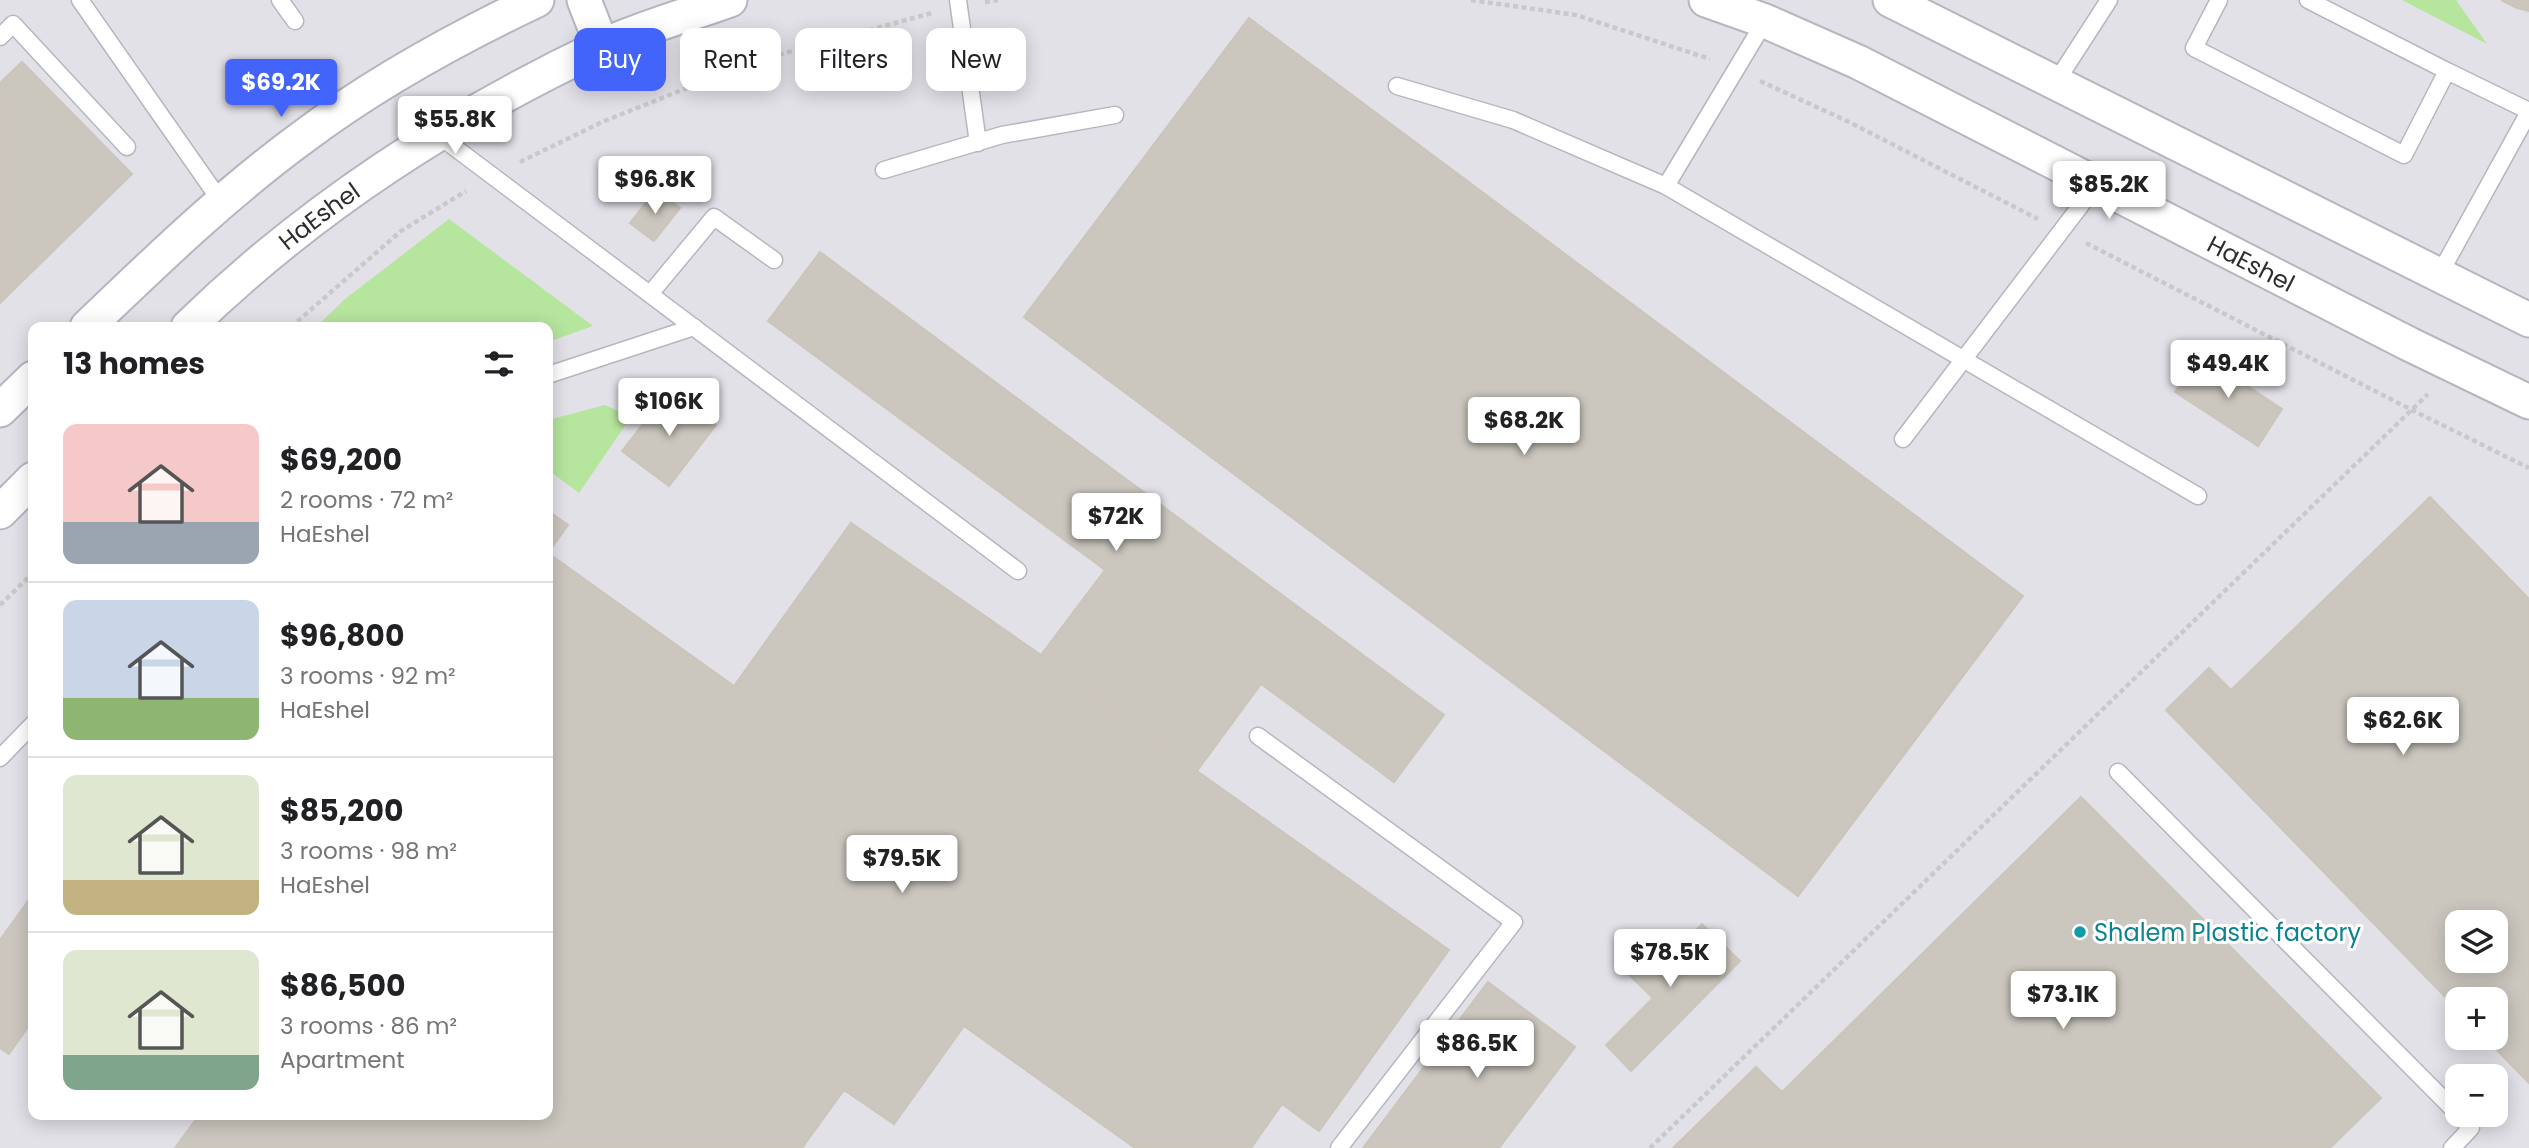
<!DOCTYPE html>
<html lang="en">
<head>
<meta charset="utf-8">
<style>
	:root { --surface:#fff; --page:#f6f6f6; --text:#202124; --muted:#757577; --line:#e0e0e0; --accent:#4264fb }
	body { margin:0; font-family:Poppins,sans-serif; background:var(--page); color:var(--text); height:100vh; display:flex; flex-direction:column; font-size:26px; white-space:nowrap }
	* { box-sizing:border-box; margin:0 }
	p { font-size:23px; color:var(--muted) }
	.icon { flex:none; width:38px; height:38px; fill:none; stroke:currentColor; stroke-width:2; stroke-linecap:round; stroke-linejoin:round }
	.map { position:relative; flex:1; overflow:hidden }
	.drawer { position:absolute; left:28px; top:322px; width:525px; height:798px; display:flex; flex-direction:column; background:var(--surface); border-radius:14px; box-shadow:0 4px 18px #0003 }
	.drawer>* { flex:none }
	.banner { position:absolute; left:574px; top:28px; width:665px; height:63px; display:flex; gap:14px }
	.tools { position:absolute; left:2445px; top:910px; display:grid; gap:14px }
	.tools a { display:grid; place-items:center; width:63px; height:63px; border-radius:14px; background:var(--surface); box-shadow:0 4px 18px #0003; font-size:35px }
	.price { position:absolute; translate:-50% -60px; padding:0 16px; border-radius:7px; background:#fff; color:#222; font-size:23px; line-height:46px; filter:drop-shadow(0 2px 4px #0008) }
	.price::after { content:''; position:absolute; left:50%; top:42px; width:21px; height:16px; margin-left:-10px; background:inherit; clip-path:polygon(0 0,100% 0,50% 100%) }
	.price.selected { background:var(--accent); color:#fff }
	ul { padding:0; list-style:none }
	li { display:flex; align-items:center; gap:21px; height:175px; padding:0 35px }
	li+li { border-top:2px solid var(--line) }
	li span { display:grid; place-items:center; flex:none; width:196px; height:140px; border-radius:14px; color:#555 }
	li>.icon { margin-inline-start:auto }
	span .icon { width:84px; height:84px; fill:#fffc; stroke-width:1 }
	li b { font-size:30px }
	h2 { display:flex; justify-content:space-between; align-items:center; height:84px; padding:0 35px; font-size:30px }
	.pill { padding:0 24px; border-radius:14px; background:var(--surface); box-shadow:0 4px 18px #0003; font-size:24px; line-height:63px }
	.pill.selected { background:var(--accent); color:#fff }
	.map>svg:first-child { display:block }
	.industrial { fill:#e3e1e8; fill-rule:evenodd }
	.green { fill:#b6e59e }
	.building { fill:#cbc7bf; stroke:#cbc5ba; stroke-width:2; fill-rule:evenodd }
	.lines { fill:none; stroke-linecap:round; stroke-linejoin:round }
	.lane-casing { stroke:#b4b7c1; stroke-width:19 }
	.street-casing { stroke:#b4b7c1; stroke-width:37 }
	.path { stroke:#c9c9c9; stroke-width:4.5; stroke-dasharray:5 3.5; stroke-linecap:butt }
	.lane { stroke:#fff; stroke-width:16 }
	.street { stroke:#fff; stroke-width:33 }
	.culture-dot { fill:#0f9aa8; stroke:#fff; stroke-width:2.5 }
	.labels { text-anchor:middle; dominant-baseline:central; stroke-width:6; stroke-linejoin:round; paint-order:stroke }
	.street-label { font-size:24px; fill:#2e2e2e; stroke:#fff }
	.culture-label { font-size:24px; fill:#0d838f; stroke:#fff; text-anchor:start }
</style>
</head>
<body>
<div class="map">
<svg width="2529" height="1148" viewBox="0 0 2529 1148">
	<rect width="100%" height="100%" fill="#efe9e1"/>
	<path class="industrial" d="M0 0H2529V1148H0ZM33 327H548V1115H33ZM2457 922H2496V961H2457ZM2457 999H2496V1038H2457ZM2457 1076H2496V1115H2457Z"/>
	<path class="green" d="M2402 0H2456L2487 44Z
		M449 219 593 326 548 342V327H316L345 299Z
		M605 405 631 417 579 493 548 470V420Z"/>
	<path class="building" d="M2501 0H2529V11L2517 8Z
		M1249 18 2023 596 1798 896 1024 317Z
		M22 62 132 174 0 303V83Z
		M656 190 680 208 654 241 630 223Z
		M820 252 1444 715 1394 782 1261 684 1197 771 1041 655 1105 570 768 321Z
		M2199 354 2282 409 2258 446 2175 392Z
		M670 389 716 425 669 486 622 451Z
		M2430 497 2529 599V1083L2485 1038H2496V999H2457V1009L2166 710 2209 668 2231 690ZM2457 922H2496V961H2457Z
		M548 511 568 525 548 553 734 686 851 523 1041 655 1197 771 1449 950 1319 1131 1282 1104 1251 1148H1135L964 1026 894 1124 844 1090 802 1148H175L199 1115H548Z
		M2081 797 2381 1098 2330 1148H1673L1756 1067 1782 1092Z
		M33 894V1020L9 1054 0 1048V940Z
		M1702 924 1740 961 1631 1071 1606 1045 1653 998 1622 968 1656 935 1674 953Z
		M1488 982 1575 1047 1499 1148H1363Z"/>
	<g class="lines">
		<defs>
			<path id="lane" d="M80 0 222 203
				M280 0 295 21
				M958 0 978 143
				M2219 0 2194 48 2404 155 2447 71 2308 0
				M0 37 13 24 127 147
				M2447 71 2529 111
				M2056 82 2109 0
				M1397 86 1513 120 1666 186 2198 496
				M438 135 1018 571
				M884 170 1002 135 1115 115
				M1666 186 1765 21
				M2439 275 2529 112
				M650 294 714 217 774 260
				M548 375 694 327
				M1903 439 2097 184
				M1258 736 1514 922 1339 1148
				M0 758 33 724
				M2118 772 2457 1113
				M2452 1148 2471 1128 2459 1115"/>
			<g id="street">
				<path d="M584 0 602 46"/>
				<path id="s1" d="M1706 0 1765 21 1858 62 2409 344 2529 402"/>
				<path d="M1890 0 2529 320"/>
				<path d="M87 327C156 261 225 194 303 137 376 82 455 39 537 0"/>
				<path id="s2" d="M188 327C307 211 450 118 600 47 640 28 688 15 730 0"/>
				<path d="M0 410 33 378"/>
				<path d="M0 512 33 479"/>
			</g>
		</defs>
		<use href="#lane" class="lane-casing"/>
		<use href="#street" class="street-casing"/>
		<path class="path" d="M1471 0 1576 15 1710 59
			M985 2 998 0
			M1760 81 1847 121 2038 219
			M520 162 602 122 752 62 932 13
			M2086 243 2412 410 2529 468
			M291 327 401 231 466 191
			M0 605 33 573
			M1650 1148 2428 394"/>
		<use href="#lane" class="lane"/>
		<use href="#street" class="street"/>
	</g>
	<circle class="culture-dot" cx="2080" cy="932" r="7"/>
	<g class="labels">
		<g class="street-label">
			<text stroke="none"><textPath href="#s2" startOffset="172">HaEshel</textPath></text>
			<text stroke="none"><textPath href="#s1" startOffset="606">HaEshel</textPath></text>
		</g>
		<g class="culture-label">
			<text x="2094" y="932">Shalem Plastic factory</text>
		</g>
	</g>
</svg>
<div class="tools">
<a><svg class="icon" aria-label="layers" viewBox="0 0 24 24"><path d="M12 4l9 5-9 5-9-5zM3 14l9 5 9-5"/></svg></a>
<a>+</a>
<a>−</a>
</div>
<b class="price selected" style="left:281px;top:119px">$69.2K</b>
<b class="price" style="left:455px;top:156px">$55.8K</b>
<b class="price" style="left:655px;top:216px">$96.8K</b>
<b class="price" style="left:2109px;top:221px">$85.2K</b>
<b class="price" style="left:2228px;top:400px">$49.4K</b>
<b class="price" style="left:669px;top:438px">$106K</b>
<b class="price" style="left:1524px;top:457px">$68.2K</b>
<b class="price" style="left:1116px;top:553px">$72K</b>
<b class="price" style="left:2403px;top:757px">$62.6K</b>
<b class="price" style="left:902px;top:895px">$79.5K</b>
<b class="price" style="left:1670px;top:989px">$78.5K</b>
<b class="price" style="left:2063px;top:1031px">$73.1K</b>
<b class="price" style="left:1477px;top:1080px">$86.5K</b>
<div class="banner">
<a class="pill selected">Buy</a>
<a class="pill">Rent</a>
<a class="pill">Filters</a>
<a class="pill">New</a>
</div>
<section class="drawer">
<h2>13 homes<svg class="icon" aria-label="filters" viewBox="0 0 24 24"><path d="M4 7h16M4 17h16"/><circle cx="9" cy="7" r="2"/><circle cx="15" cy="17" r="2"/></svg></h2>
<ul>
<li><span style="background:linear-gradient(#f6c9c9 70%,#9aa5b1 0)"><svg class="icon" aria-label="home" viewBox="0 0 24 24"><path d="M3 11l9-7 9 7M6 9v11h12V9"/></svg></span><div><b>$69,200</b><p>2 rooms · 72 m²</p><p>HaEshel</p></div></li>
<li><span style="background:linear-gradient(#c9d6e8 70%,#8fb573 0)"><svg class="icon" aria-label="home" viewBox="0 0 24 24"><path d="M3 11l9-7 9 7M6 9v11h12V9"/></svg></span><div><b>$96,800</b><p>3 rooms · 92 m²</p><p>HaEshel</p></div></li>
<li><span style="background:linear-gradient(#dfe7d0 75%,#c2b280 0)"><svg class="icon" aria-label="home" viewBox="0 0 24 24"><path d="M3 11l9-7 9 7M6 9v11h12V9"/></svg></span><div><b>$85,200</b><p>3 rooms · 98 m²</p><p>HaEshel</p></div></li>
<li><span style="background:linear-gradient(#dfe7d0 75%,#7fa58c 0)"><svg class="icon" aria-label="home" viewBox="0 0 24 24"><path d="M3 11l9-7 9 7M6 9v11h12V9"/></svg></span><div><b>$86,500</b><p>3 rooms · 86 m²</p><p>Apartment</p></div></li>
</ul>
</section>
</div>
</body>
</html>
